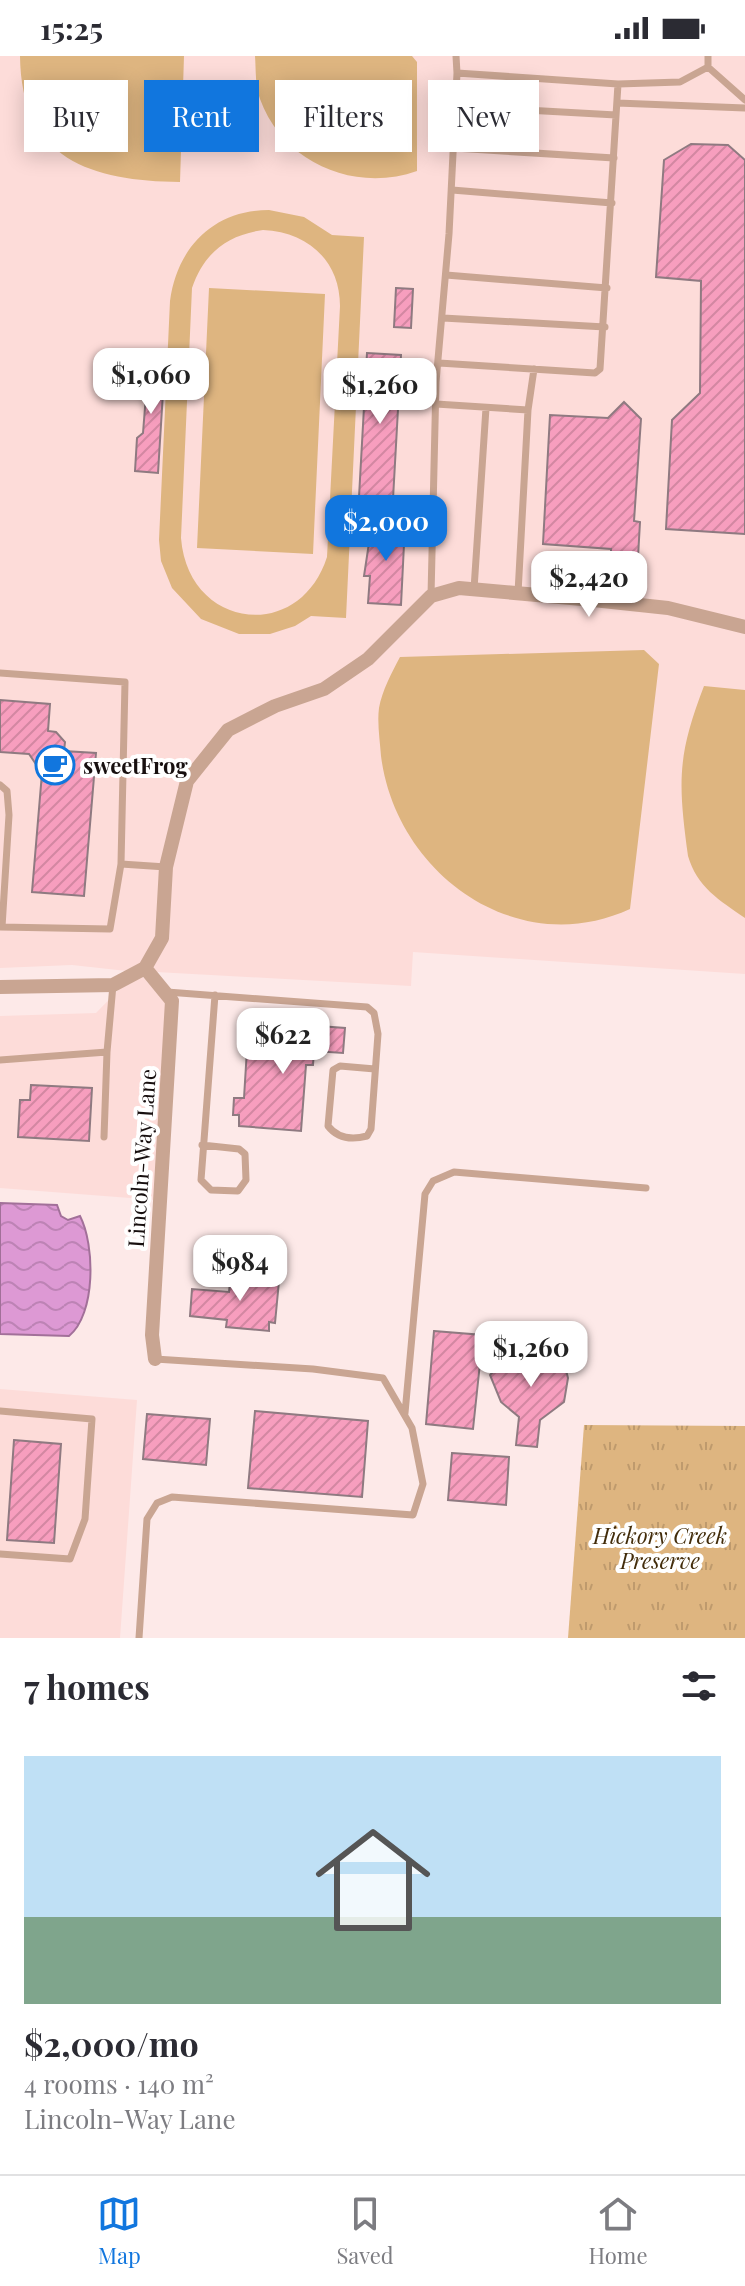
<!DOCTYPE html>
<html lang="en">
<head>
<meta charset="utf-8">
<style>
	:root { --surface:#fff; --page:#f7f7f7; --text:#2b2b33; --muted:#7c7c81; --line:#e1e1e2; --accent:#1176de }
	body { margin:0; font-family:"Playfair Display",serif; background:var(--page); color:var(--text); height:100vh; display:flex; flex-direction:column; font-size:30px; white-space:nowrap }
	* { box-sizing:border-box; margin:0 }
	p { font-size:26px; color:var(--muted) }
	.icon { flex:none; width:44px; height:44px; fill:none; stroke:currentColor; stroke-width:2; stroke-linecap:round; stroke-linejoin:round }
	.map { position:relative; height:1582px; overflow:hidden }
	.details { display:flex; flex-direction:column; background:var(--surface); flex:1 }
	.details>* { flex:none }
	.banner { position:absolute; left:24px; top:24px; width:698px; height:72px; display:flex; gap:16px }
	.price { position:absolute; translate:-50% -68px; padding:0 18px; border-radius:16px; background:#fff; color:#222; font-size:26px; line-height:52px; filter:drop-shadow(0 2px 4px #0008) }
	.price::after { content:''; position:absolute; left:50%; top:48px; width:24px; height:18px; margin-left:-12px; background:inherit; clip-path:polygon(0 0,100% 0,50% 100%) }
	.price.active { background:var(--accent); color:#fff }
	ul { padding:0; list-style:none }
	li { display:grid; align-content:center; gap:16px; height:424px; padding:0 24px }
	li+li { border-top:2px solid var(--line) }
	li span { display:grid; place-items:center; height:248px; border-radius:0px; color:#555 }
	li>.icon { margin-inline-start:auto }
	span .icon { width:144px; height:144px; fill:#fffc; stroke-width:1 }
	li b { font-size:34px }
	h2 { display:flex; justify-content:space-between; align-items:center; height:96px; padding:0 24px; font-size:34px }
	.chip { padding:0 28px; border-radius:0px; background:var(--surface); box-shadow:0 4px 20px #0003; font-size:28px; line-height:72px }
	.chip.active { background:var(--accent); color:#fff }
	.status { display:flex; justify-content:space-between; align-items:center; height:56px; padding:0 40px; background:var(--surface); direction:ltr }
	.status svg { height:22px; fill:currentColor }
	.dock { display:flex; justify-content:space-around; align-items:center; height:112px; border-top:2px solid var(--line); background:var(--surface); font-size:22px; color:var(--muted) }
	.dock a { display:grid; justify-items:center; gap:4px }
	.dock .active { color:var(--accent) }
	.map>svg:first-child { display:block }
	.built { fill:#fddcd9 }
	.park { fill:url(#park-tufts) }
	.garden { fill:#deb580; fill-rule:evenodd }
	.water { fill:url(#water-waves); stroke:#a27099; stroke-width:2 }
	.building { fill:url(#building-hatch); stroke:#8f7a81; stroke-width:2 }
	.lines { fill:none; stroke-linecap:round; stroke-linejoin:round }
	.lane { stroke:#c9a592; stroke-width:7 }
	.street { stroke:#c9a592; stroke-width:14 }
	.labels { text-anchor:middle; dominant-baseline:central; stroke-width:8; stroke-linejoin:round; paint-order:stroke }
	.poi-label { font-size:22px; font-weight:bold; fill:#170f0f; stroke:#fff; text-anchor:start }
	.street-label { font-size:22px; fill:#170f0f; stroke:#fff }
	.park-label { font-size:22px; font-style:italic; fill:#422c0a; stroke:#fff }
</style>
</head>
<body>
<div class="status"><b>15:25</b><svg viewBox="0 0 49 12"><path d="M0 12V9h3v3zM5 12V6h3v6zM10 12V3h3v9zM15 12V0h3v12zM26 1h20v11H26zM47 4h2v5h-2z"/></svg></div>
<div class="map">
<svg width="745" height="1582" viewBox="0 0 745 1582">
	<defs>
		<pattern id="park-tufts" width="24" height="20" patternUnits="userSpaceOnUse" patternTransform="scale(2)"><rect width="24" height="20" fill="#deb580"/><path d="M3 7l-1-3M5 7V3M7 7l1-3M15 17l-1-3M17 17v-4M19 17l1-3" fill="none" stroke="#be9a6d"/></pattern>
		<pattern id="water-waves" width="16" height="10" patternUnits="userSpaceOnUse" patternTransform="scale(2)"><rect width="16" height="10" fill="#dd99d4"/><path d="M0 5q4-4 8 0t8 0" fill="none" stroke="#bd83b5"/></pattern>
		<pattern id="building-hatch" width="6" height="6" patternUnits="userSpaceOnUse" patternTransform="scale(2)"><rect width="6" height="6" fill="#f79ebe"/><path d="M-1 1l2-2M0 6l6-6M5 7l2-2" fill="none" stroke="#d387a2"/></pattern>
	</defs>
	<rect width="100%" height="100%" fill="#fde9e8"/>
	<path class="built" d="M0 0H745V918L413 896 411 930 138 915 166 948 156 1144 0 1132V960L96 957 136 916 72 909 0 912Z
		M0 1333 137 1344 120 1582H0Z"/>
	<path class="park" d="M584 1369 745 1370V1582H568Z"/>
	<path class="garden" d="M20 0H184L180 126C92 125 21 104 20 0Z
		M255 0H412L417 6V115C355 137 283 107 260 43 255 30 256 14 255 0Z
		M269 154 304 161 332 179 364 181 346 562 311 560 295 570 270 578H239L201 563 172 532 161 505 159 484 170 245C177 192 213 154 269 154ZM263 174C308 176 340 205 340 250L327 501C299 588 188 573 181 482L192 232C204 197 227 179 263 174Z
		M209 232 325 238 313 498 197 492Z
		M644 594 659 608 630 853C517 905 396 818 381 700 380 685 377 667 379 652 382 635 392 616 400 601Z
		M704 630 745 634V862C719 844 697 831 688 800 678 726 677 700 704 630Z"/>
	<path class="water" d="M0 1147 57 1149 61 1160 68 1164 80 1160C95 1189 96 1258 69 1280L0 1278Z"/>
	<path class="building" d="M691 88 728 89 745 104V478L666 473 672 364 700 337 701 225 656 221 664 104Z
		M396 232 413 233 411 272 394 271Z
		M367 297 401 299 393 443 359 441Z
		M141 303 165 304 158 417 135 415 137 382 143 377 147 326H139Z
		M624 346 641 363 634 465 640 466 638 501 611 499V493L543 488 550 359 608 362Z
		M372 467 405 468 401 549 368 547 370 520H364Z
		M0 644 50 648 48 675 56 676 65 686 64 695 96 697 84 840 32 836 42 717 29 698 0 696Z
		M278 967 345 972 343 997 314 995 313 1009H306L301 1075 239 1070V1059H233L234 1042H244L247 993 276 995Z
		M31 1029 92 1032 89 1085 18 1081 20 1044H30Z
		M231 1216 261 1219V1223L279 1225 275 1267 269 1266V1275L226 1271 227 1264 190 1260 192 1233 229 1236Z
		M434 1275 483 1279 473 1373 426 1368Z
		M526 1291 552 1297 565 1310 568 1322 564 1346 540 1364 537 1391 516 1389 519 1361 501 1346 490 1319 509 1299Z
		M255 1355 368 1365 362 1441 248 1432Z
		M147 1358 210 1363 206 1409 143 1403Z
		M14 1384 61 1388 54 1487 7 1484Z
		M452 1397 509 1401 506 1449 448 1444Z"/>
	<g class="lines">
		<path class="lane" d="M456 0 457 17
			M708 0V11L745 44
			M618 28 680 26 708 11
			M617 47 745 52
			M456 50 616 59
			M454 92 614 102
			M452 134 612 147
			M446 219 607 232
			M443 262 605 271
			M436 348 528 354
			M474 533 486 352
			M518 537 528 354 534 313
			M431 540 436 326 449 178 457 17 618 28 600 313 595 317 439 307
			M0 617 125 626 121 808 110 873 0 871
			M0 729 7 735 9 759 2 871
			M121 808 166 811
			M167 936 367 951 374 957 378 978 371 1073 367 1080C352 1084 338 1083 328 1070L333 1014 340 1010 375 1013
			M0 1004 107 996 113 929
			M104 1081 107 996
			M202 1089 239 1093 245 1098 246 1124 238 1135 211 1134 201 1124 215 939
			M0 1355 92 1363 85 1463 70 1503 0 1498
			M405 1357 425 1138 433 1125 454 1116 646 1132
			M139 1582 147 1463 157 1447 172 1441 413 1459 423 1428 412 1372 383 1322 313 1313 155 1303"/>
		<path class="street" d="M145 912 172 945 152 1279 155 1303
			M0 931 113 929 145 912 162 882 166 811 187 725 228 674 275 650 324 633 368 603 431 540 459 532 593 544 668 552 745 571"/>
	</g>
	<defs>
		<symbol id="cafe-ring" viewBox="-11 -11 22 22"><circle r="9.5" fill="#fff" stroke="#1176de" stroke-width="1.5"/><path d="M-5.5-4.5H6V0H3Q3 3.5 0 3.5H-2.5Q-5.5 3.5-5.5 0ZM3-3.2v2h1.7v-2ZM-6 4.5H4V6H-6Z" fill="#1176de"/></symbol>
	</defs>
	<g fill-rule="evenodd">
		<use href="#cafe-ring" x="33" y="687" width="44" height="44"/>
	</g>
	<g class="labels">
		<g class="poi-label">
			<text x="83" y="709">sweetFrog</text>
		</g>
		<g class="street-label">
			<text transform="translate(141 1102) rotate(-86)">Lincoln-Way Lane</text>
		</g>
		<g class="park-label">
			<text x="660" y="1479">Hickory Creek<tspan x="660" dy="25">Preserve</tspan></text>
		</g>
	</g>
</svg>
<b class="price" style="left:151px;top:360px">$1,060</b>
<b class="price" style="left:380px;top:370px">$1,260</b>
<b class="price active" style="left:386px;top:507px">$2,000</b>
<b class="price" style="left:589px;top:563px">$2,420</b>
<b class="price" style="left:283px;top:1020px">$622</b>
<b class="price" style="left:240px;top:1247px">$984</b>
<b class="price" style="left:531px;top:1333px">$1,260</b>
<div class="banner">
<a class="chip">Buy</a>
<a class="chip active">Rent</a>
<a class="chip">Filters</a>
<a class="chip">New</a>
</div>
</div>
<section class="details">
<h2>7 homes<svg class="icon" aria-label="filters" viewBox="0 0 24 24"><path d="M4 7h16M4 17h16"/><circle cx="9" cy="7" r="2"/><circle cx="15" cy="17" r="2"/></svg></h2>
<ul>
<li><span style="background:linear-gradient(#bfe0f5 65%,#7fa58c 0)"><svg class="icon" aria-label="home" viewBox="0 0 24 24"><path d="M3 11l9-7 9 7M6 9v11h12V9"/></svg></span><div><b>$2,000/mo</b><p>4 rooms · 140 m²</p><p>Lincoln-Way Lane</p></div></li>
</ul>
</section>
<nav class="dock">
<a class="active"><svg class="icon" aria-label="map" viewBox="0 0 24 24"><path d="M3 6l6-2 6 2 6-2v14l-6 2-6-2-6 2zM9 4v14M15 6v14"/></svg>Map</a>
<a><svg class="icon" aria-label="saved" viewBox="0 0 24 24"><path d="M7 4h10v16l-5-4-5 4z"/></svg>Saved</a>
<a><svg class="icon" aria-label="home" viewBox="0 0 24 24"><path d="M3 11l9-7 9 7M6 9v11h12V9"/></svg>Home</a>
</nav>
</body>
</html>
